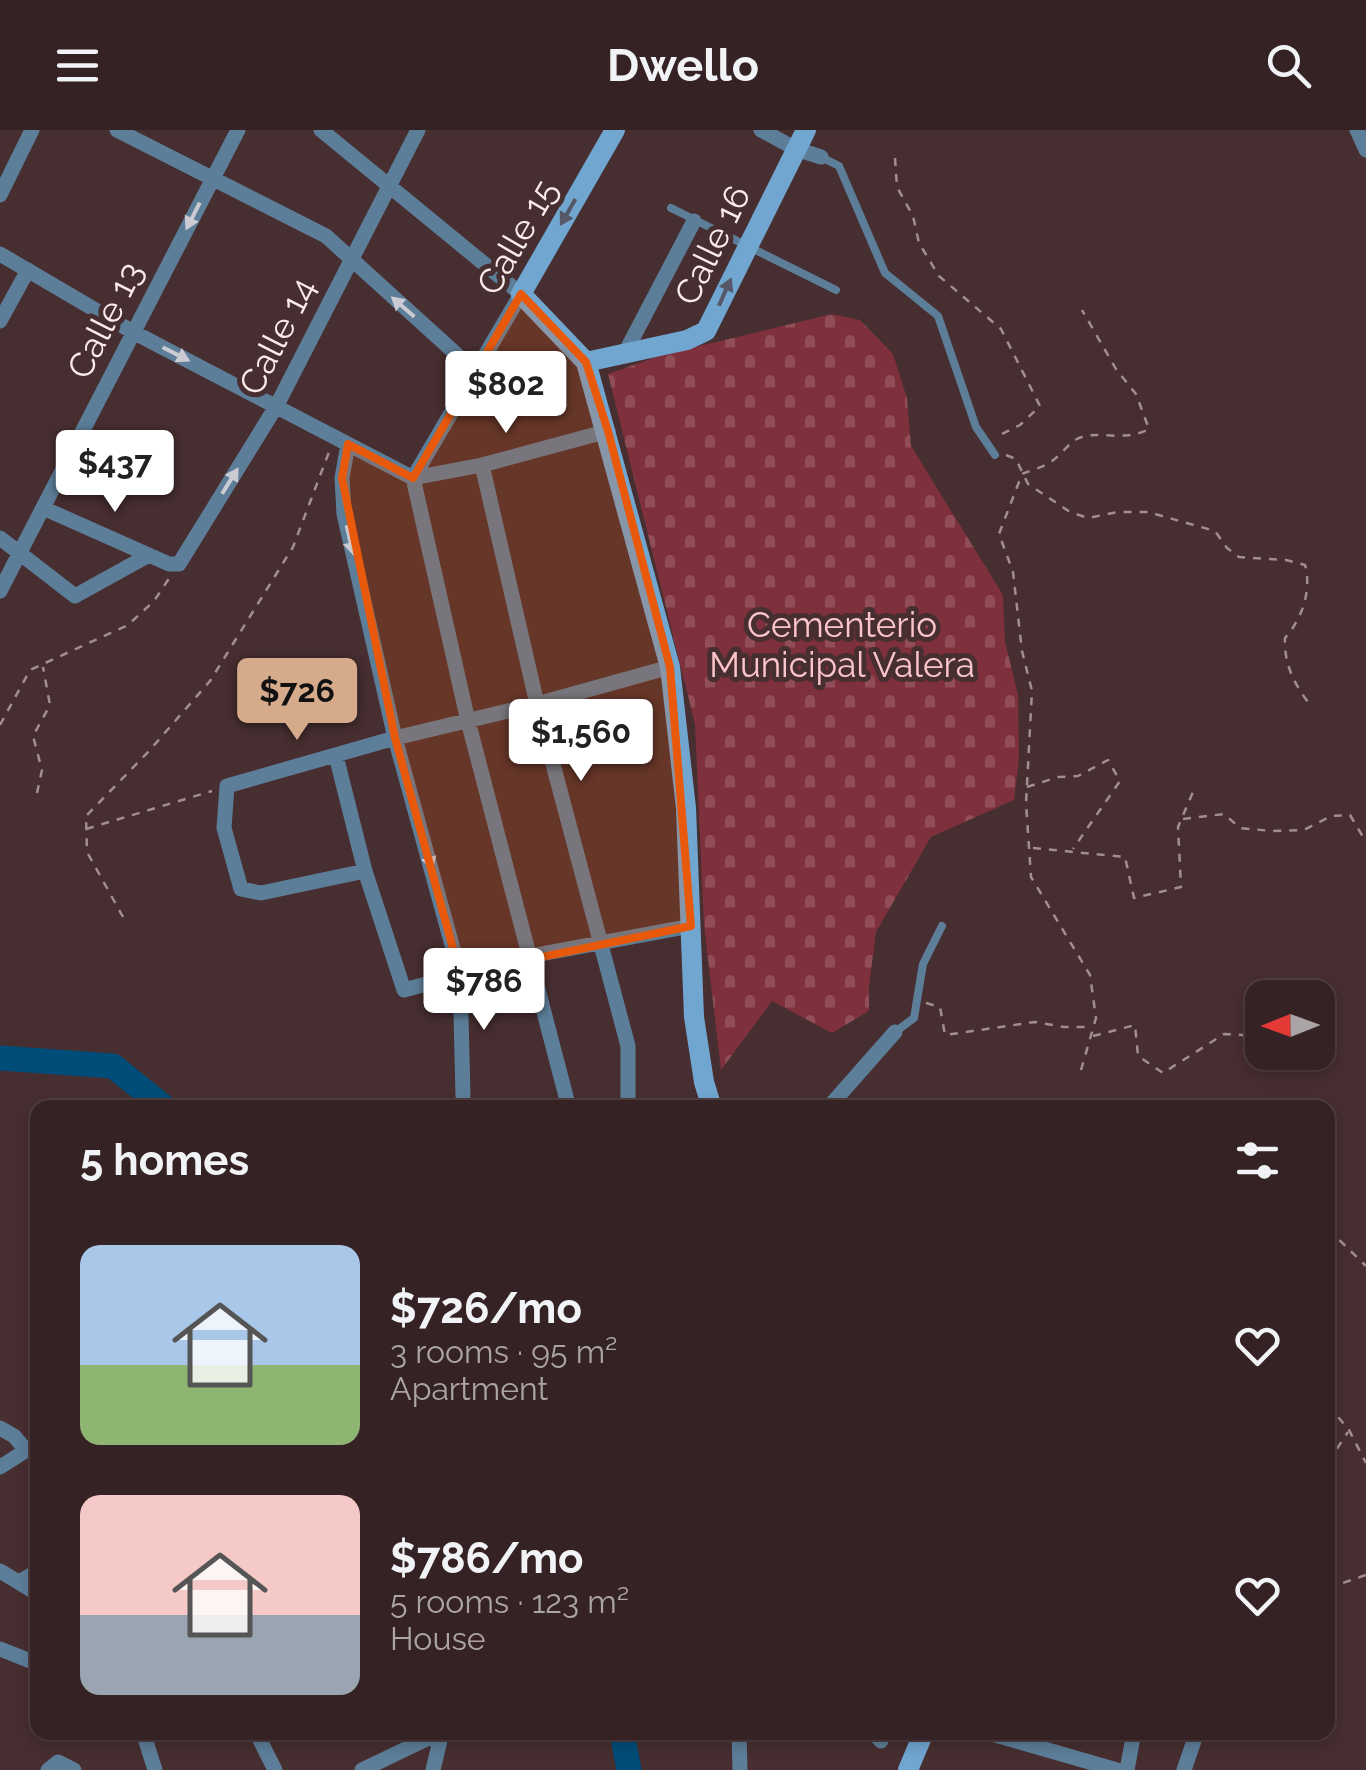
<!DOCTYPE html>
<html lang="en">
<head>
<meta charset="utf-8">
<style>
	:root { --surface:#352224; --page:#3d2a2c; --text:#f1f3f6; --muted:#aaa4a6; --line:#4f3f41; --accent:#d6ab8b }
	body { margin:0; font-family:Raleway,sans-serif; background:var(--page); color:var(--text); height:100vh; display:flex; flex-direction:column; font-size:38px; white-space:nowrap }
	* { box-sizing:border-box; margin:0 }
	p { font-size:32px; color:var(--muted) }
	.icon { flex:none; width:55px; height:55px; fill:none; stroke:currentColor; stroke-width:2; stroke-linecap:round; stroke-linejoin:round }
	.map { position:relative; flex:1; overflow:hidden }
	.sheet { position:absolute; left:30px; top:970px; width:1305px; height:640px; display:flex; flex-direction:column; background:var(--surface); border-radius:20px; box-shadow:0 5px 15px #0003,0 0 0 2px var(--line) }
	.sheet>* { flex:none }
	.needle { width:65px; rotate:269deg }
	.tools { position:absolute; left:1245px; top:850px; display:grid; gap:20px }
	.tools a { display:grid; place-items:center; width:90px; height:90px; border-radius:20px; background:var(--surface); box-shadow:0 5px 15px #0003,0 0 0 2px var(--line); font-size:50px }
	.price { position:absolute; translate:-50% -85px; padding:0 22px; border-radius:10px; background:#fff; color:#222; font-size:32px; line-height:65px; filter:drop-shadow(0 2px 5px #0008) }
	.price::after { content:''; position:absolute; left:50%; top:60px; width:30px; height:22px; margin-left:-15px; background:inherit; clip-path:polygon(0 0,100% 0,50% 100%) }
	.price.active { background:var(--accent); color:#111 }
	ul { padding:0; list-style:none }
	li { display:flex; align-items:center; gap:30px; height:250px; padding:0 50px }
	li span { display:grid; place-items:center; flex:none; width:280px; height:200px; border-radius:20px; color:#555 }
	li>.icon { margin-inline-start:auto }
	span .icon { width:120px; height:120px; fill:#fffc; stroke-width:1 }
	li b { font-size:42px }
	h2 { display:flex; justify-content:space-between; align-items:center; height:120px; padding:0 50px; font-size:42px }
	header { display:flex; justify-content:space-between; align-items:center; height:130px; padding:0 50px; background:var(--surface); font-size:45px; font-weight:700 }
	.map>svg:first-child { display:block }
	.cemetery { fill:url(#cemetery-stones) }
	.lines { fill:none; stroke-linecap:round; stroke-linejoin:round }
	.river { stroke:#004d79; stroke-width:25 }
	.path { stroke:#a38e8f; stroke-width:2.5; stroke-dasharray:8 8; stroke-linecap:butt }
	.service { stroke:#5d7e99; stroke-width:8 }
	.minor { stroke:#5d7e99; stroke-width:15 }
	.secondary { stroke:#71a6d1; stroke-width:20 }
	.oneway { fill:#565868 }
	.oneway2 { fill:#cccad2 }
	.marked { fill:#e8590c; fill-opacity:0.2; stroke:#e8590c; stroke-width:8; stroke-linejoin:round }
	.labels { text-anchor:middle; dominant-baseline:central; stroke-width:10; stroke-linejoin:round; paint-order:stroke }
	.street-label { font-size:35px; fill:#fbebeb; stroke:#472e30 }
	.park-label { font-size:35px; fill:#fbc5c9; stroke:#472e30 }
</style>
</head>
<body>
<header><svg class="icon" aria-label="menu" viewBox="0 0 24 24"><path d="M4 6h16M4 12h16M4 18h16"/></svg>Dwello<svg class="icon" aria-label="search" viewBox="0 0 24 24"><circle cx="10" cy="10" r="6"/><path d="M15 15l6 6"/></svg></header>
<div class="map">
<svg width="1366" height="1640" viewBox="0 0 1366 1640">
	<defs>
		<pattern id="cemetery-stones" width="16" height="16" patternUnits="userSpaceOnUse" patternTransform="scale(2.5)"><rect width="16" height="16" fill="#7e303c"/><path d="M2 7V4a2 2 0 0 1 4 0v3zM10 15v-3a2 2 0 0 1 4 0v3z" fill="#914e58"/></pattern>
	</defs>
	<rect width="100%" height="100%" fill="#472e30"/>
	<path class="cemetery" d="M832 184 860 190 893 224 907 268 911 316 1003 465 1005 511 1018 565 1019 628 1014 670 931 707 876 802 869 856V881L832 903 772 871 721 940 704 795 695 594 608 244 662 225Z"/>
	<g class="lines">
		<path class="river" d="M0 928 113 936 165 978
			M622 1602 629 1640"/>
		<path class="path" d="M895 28 897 57 913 86 919 113 939 146 1001 199 1040 276 1020 295 996 307
			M1006 325 1016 329 1028 354 1070 382 1088 388 1118 382H1148L1215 401 1227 418 1239 427 1286 430 1305 435C1312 460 1302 489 1285 508 1284 533 1293 552 1308 572
			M0 595 30 540 128 495 154 471 170 447
			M1027 657 1058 647 1078 646 1108 630 1120 651 1073 719
			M37 663 42 640 33 606 50 575 43 537
			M1183 689 1224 684 1240 698 1272 701 1304 700 1331 686 1350 685 1366 712
			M86 699 212 661
			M1033 718 1125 727 1134 768 1181 757 1178 697 1193 662
			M123 787 87 722 86 686 149 621 210 551 293 417 329 322
			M926 873 940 877 945 905 1035 892 1064 897H1092
			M1093 906 1135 895 1138 926 1163 943 1224 904 1243 905 1262 920
			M1266 922C1278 932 1292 929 1306 924
			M1081 940 1096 888 1090 845 1031 747 1026 673 1032 561 1022 521 1013 442 999 404 1022 344C1032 340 1044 337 1052 331 1061 325 1068 314 1077 309 1095 299 1123 313 1149 299L1136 264 1116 239 1082 180
			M1328 1099 1366 1136
			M1328 1275 1349 1300 1366 1333
			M1328 1332 1348 1302
			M1328 1458 1366 1445
			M1328 1462 1332 1476"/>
		<path class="service" d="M821 27 839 36 885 143 938 186 976 297 995 325
			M671 78 836 160
			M895 902 914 888 923 834 942 796"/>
		<path class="minor" d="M117 0 326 106 476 242
			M321 0 521 164 413 348
			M761 0 796 19 821 27
			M1357 0 1366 20
			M0 65 32 0
			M0 124 133 202 413 348
			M0 191 28 140
			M625 223 694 91
			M348 314 342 348 344 384 395 608 460 844 463 966
			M482 335 537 574 628 916V978
			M413 348 468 591 569 978
			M413 348 482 335 608 301
			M43 378 169 434H179L277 275 418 0
			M0 408 75 466 149 425
			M0 461 238 0
			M336 626 365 741 404 860 530 826 691 796
			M365 741 261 763 241 759 224 698 227 656 395 608 537 574 670 537
			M828 978 895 902
			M0 1298 14 1306 26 1320
			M0 1337 38 1313
			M0 1441 38 1464
			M19 1452 38 1441
			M0 1519 38 1534
			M143 1602 155 1640
			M256 1602 275 1640
			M739 1602 740 1640
			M873 1602 881 1611
			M985 1602 1117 1640
			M48 1640 58 1632 74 1640
			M362 1640 441 1602
			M433 1640 442 1602
			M1127 1640 1134 1602
			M1184 1640 1197 1602"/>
		<path class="secondary" d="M615 0 521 164 586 232 670 537 686 678 694 887 704 952 712 978
			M586 232 687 210 706 201 806 0
			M908 1640 924 1602"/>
	</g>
	<defs><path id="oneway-solid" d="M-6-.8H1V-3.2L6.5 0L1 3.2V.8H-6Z" transform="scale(2.5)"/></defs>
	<g class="oneway">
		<use href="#oneway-solid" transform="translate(568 82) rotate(120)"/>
		<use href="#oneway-solid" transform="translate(725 162) rotate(-66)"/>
	</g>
	<g class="oneway2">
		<use href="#oneway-solid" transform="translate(193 86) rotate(117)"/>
		<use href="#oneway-solid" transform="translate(403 177) rotate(-139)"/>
		<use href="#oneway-solid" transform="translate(176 224) rotate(27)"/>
		<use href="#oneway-solid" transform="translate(230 351) rotate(-58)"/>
		<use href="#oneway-solid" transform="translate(350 410) rotate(77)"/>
		<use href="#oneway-solid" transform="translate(428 725) rotate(74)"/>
	</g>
	<path class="marked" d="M521 164 586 232 608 301 670 537 691 796 460 844 395 608 342 348 348 314 413 348Z"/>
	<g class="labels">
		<g class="street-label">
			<text transform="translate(517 107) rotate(-60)">Calle 15</text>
			<text transform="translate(712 115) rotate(-64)">Calle 16</text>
			<text transform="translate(105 190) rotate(-63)">Calle 13</text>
			<text transform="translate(277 206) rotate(-63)">Calle 14</text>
		</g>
		<g class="park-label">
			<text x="842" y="494">Cementerio<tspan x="842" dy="40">Municipal Valera</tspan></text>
		</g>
	</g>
</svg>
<div class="tools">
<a><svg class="needle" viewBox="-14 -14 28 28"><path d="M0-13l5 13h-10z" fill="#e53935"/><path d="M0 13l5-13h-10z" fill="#aaa4a6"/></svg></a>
</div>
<b class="price" style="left:506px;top:306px">$802</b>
<b class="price" style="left:115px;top:385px">$437</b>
<b class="price active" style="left:297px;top:613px">$726</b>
<b class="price" style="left:581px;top:654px">$1,560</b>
<b class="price" style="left:484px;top:903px">$786</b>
<section class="sheet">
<h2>5 homes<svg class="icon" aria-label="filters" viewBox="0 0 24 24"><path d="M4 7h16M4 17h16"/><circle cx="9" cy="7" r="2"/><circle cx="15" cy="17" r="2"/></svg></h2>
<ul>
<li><span style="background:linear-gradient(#a9c7e8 60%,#8fb573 0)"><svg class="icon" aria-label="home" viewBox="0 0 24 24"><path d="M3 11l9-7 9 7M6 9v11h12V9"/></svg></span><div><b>$726/mo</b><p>3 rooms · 95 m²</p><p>Apartment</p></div><svg class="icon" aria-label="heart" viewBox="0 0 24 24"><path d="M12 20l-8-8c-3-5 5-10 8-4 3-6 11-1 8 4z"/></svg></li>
<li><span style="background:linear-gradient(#f6c9c9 60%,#9aa5b1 0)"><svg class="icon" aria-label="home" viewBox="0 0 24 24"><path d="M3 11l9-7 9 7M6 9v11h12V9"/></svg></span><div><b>$786/mo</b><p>5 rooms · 123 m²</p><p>House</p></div><svg class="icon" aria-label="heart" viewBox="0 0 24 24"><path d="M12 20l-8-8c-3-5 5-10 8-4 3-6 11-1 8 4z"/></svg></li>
</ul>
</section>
</div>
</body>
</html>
